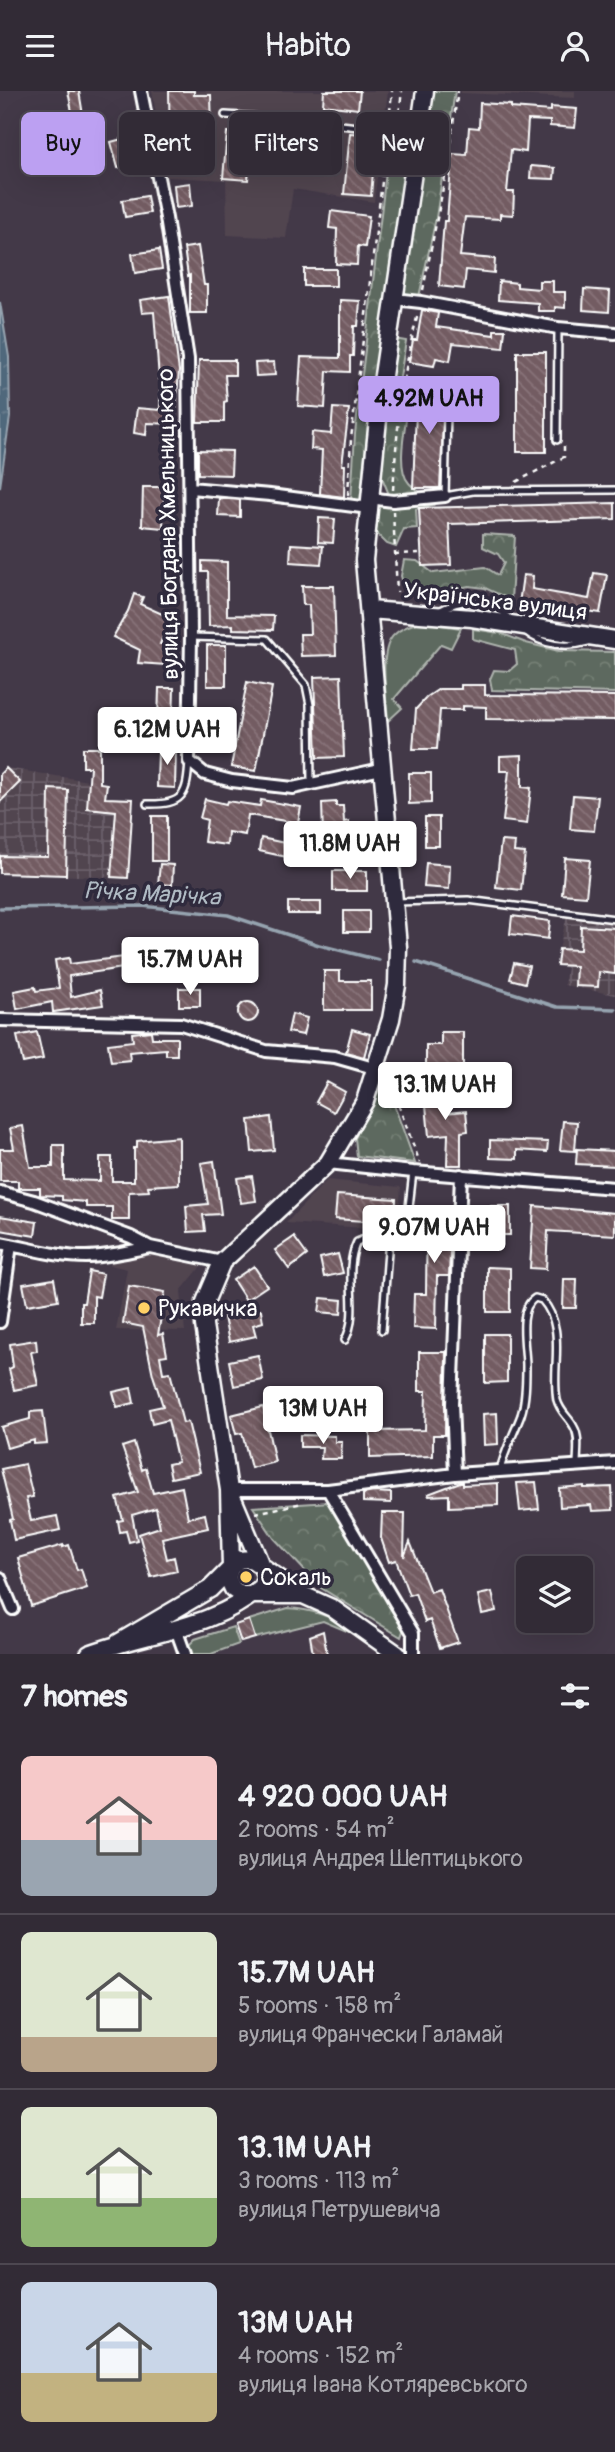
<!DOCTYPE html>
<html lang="en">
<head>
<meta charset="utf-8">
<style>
	:root { --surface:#322b36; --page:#3d3742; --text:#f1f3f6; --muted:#a8a7ad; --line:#4d4751; --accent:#bca0f2 }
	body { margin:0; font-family:Pangolin,sans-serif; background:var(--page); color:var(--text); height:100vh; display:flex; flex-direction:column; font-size:26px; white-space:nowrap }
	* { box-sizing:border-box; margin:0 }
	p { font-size:23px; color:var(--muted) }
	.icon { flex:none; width:38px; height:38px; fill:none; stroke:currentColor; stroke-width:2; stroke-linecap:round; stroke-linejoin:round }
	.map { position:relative; height:1563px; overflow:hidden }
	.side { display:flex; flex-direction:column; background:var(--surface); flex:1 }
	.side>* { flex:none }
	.top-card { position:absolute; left:21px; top:21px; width:574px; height:63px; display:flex; gap:14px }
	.tools { position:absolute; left:516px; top:1465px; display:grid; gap:14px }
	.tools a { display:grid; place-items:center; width:77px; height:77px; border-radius:10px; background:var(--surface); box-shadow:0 7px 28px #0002,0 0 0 2px var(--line); font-size:35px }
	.price { position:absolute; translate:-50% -60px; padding:0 16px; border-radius:7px; background:#fff; color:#222; font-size:23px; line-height:46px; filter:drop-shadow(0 2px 4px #0008) }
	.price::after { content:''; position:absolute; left:50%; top:42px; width:21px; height:16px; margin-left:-10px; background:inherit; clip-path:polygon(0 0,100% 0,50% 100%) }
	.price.selected { background:var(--accent); color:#111 }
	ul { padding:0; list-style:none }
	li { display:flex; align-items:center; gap:21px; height:175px; padding:0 21px }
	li+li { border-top:2px solid var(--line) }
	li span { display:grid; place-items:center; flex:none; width:196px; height:140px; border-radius:10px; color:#555 }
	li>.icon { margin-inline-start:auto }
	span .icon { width:84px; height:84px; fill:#fffc; stroke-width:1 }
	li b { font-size:30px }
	h2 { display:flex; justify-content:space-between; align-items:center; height:84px; padding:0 21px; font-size:30px }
	.chip { padding:0 24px; border-radius:10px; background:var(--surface); box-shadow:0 7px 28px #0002,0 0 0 2px var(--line); font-size:24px; line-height:63px }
	.chip.selected { background:var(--accent); color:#111 }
	header { display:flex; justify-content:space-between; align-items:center; height:91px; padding:0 21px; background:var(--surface); font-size:32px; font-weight:600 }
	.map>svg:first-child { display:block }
	.built { fill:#514450 }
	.industrial { fill:url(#industrial-grid) }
	.green { fill:#5d695e; stroke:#aeb4ae; stroke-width:2 }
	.forest { fill:url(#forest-crowns); stroke:#aeb4ae; stroke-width:2 }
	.water { fill:url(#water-ripples); stroke:#96a4b0; stroke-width:2 }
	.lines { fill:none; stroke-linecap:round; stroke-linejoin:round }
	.stream { stroke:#96a4b0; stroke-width:3.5 }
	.building { fill:url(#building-back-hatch); stroke:#fff; stroke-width:2 }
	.lane-casing { stroke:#fff; stroke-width:10 }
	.street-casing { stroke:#fff; stroke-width:16 }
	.secondary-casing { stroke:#fff; stroke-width:21 }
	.path { stroke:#fff; stroke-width:2.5; stroke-dasharray:5 5; stroke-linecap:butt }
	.lane { stroke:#2f2a3d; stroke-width:5 }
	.street { stroke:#2f2a3d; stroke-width:10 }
	.secondary { stroke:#2f2a3d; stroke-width:16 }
	.poi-dot { fill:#ffd166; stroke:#2f2a3d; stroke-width:2.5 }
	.labels { text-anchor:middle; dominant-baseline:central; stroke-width:7; stroke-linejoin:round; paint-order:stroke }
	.street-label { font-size:23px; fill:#fff; stroke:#2f2a3d }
	.poi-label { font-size:23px; fill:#fff; stroke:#2f2a3d; text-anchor:start }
	.water-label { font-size:24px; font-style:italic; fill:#b0bbc4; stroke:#2f2a3d }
</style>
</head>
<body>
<header><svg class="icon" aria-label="menu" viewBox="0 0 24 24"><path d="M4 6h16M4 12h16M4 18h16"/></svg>Habito<svg class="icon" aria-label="person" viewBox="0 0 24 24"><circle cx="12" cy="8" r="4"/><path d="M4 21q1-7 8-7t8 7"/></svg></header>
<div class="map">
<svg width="615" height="1563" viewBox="0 0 615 1563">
	<defs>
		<pattern id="industrial-grid" width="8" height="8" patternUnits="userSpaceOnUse" patternTransform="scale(1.75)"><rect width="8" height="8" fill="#514450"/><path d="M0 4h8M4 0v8" fill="none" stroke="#6b606a"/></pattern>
		<pattern id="forest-crowns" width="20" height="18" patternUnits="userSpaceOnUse" patternTransform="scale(1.75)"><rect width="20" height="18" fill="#5d695e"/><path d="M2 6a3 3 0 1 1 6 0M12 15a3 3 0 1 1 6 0" fill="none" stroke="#758076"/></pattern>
		<pattern id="water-ripples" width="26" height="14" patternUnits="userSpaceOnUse" patternTransform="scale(1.75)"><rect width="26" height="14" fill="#50677b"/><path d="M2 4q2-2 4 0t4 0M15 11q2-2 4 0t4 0" fill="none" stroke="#6a7e8f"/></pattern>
		<pattern id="building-back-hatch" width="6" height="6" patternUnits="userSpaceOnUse" patternTransform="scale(1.75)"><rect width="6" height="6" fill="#735c62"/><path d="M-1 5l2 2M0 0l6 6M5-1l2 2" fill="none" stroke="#88747a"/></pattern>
	</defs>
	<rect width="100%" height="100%" fill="#433948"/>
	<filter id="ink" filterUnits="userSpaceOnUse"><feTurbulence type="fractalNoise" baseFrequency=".0143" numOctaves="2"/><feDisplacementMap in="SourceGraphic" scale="14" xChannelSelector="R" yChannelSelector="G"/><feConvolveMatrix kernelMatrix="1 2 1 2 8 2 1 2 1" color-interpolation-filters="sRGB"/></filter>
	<g filter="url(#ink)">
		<path class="built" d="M152 0H388L374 111 293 98 286 147 227 144 226 89 167 86Z
			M461 0H575V7L461 2Z
			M327 1089 401 1096 398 1139 286 1132Z
			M154 1161 203 1173 181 1200 185 1240 116 1239 127 1178 110 1174 112 1169Z"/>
		<path class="industrial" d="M6 677 107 693 106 707 133 708 128 787 0 782V683Z
			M568 820 615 824V904L564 894 567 877 557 874 559 858Z"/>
		<path class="green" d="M420 531 461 537 451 557 441 553 394 608 402 617 388 630C387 608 377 558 395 543 402 536 411 534 420 531Z
			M288 1517C312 1518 331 1526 351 1537L349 1541 323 1530 255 1547 249 1529Z
			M233 1536 239 1553 211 1563H190L189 1554 195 1548Z"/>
		<path class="forest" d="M432 0H455L436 127 419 206 402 204Z
			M390 47 410 50 371 309 360 410H351L355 343Z
			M394 248 406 250 396 310 408 315C406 334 395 377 409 392 416 400 424 402 433 414L416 418 417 437 404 438 396 456 387 453 373 439 374 415 385 412 388 401 379 379Z
			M483 443 515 445 511 509 485 497 469 495 435 502 404 495 401 485 404 469 417 470 433 482 485 476 498 484 504 472 498 463 483 456Z
			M473 538 500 542 526 552 559 560 615 561V602L492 599 490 588 494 579 509 580 517 573 515 559 473 548Z
			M384 986 415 1072 357 1065 355 1047Z
			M330 1411 404 1537 401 1546 321 1497 274 1447 253 1416Z"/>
		<path class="water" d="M0 211 9 266 10 326 0 396Z"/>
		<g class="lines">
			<path class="stream" d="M0 817 142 815 228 824 319 854 379 869
				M416 871 557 916 615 918"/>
		</g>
		<path class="building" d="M68 0H79L83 24 73 26Z
			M169 0H194V4H211L212 39H197L198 51 170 52Z
			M324 0H360L358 18 323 14Z
			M480 12 511 14V17L551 20V16L577 18 575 37 550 35V30L528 29 526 61 511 59 507 101H514L513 124 500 123V128L465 126 460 165 495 168 494 182 466 179 464 198 439 195 444 130H447L452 63 467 64 469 36 479 37Z
			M227 41 252 43 248 89 223 87Z
			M350 42 376 44 371 105 344 103Z
			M133 45 140 70 118 77 111 51Z
			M289 53 309 55 307 68 288 66Z
			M531 75 555 77 554 88 530 87Z
			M190 92 192 115 176 117 174 94Z
			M147 105 150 122 125 126 122 109Z
			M331 120 369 125 365 156 358 155 357 174 336 173 337 138 329 137Z
			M198 155 204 194H207V222H190V184L188 185 184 157Z
			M159 159 162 178 135 182 132 163Z
			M304 178H336V195H304Z
			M499 190 517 192V196L539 198V190H553V201H565V217L555 216V220H538V212L498 209Z
			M584 198 610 200 609 221 583 219Z
			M169 205 179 280 175 333 147 332 146 344 134 342 137 317 160 319 161 288H159L154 221 142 222 140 209Z
			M340 209 360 210 358 235H354L353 265H350V281L327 280 325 317 298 315 301 266 340 267Z
			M422 219 438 222 436 236 494 244V239H505L503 257 453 252 450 270 436 267 434 275 409 271 413 249H417Z
			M517 261H546V361H517Z
			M199 269H235V284H225L227 310 224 311V331H197Z
			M274 271 275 284 256 285 255 272Z
			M417 294H445L440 397H413Z
			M333 317 349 318 342 374H345L344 406 320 403 322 359 311 358 312 341 331 343Z
			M198 359 232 360 231 384 198 383Z
			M143 396H169V407H164L163 437 142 435Z
			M219 407 240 409V426L218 425Z
			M615 412V428L449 433 451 474 422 475 419 417Z
			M319 427 335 428 333 452 318 451Z
			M291 453 323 455 321 473 290 471Z
			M202 470 227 471V524L274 525 273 539 233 538V534L209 535 208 481H202Z
			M594 482 607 484 600 522 580 519V522L519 513 523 484 533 485 532 498 589 508Z
			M302 495H334L336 564 301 565 300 543H310L309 514H303Z
			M134 503 143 506 140 513 171 527 160 553 168 554 166 574 138 572 140 559 113 546 128 520Z
			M207 554H226V595H207Z
			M341 585 344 666 317 667 314 586Z
			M247 591 272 596 256 680 231 676Z
			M461 594H485V604L615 605V629L486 628V616L463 615V619H440L437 658H413L416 618 427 606 439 598H461Z
			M159 597H174L173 632 158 631Z
			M165 654H176L175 697 157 696 158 659H165Z
			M83 657H100V692L107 693 105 707 133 708 128 787 111 786 116 720 87 717 90 676H83Z
			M522 664V696L531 697 527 733 503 730 509 680H500V665Z
			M6 677 20 691 0 711V683Z
			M409 682H431V712L409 713Z
			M49 698 68 699 66 784 0 782V765L48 766Z
			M573 704 598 706 594 740 570 738Z
			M205 708 226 713 227 710 260 715 261 709 301 716 298 732 248 724 245 744 228 741 227 754 204 751 207 729 200 727Z
			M336 711V715H343L344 731 349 730 350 744 323 745 322 712Z
			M152 725H167V770H152Z
			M425 726H439V755H425Z
			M261 747 299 755 296 768 259 760Z
			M501 750 515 751 514 761 525 762 521 799 496 796Z
			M565 767 590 769 586 805 562 803Z
			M426 772 450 774 449 798 424 796Z
			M160 773 173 774 172 794 158 793Z
			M333 780H367V800H333Z
			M288 811H321V823H288Z
			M344 820H369V841H344Z
			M512 825 550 830 548 848 510 843Z
			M581 835 615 837V883L599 881 598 896 575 895 576 875 557 874 559 858 580 859Z
			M170 860 172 875 137 878V875L69 885 71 906 100 899 103 914 53 921 52 911 17 918 14 900 35 896 36 900 59 897 55 869 69 867 70 873Z
			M514 872 529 875 525 892 510 888Z
			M324 880H340V890H371V919H324Z
			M179 897H200V915H179Z
			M238 921a10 10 0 1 1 20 0a10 10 0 1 1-20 0Z
			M292 923 307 927 303 944 288 941Z
			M352 938 370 943 364 966 346 961Z
			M151 940 152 947H177V964H166V958L129 961 130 969 111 971 108 953 133 950 132 942Z
			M37 941 43 968 23 972 17 945Z
			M441 941H463V977H426V954H441Z
			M327 991 345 1001 334 1021 316 1011Z
			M423 997H446V1022L466 1020 468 1040 461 1041V1074H447L448 1043 429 1045 426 1014H423Z
			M271 1026 274 1059 252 1061 249 1029Z
			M563 1030 577 1031 575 1060 560 1059Z
			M23 1035 30 1076H53V1054H64V1089L100 1090V1066H112V1090H134V1057H137V1050L179 1046V1093L148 1095 149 1100 129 1101V1129H112V1116H86V1111L62 1109V1105L40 1104V1097H18V1090H0V1058H14L10 1037Z
			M490 1049 548 1051 547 1061 517 1059V1068L490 1067Z
			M577 1058 615 1060V1075L576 1073Z
			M214 1070 221 1123 203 1124 205 1140 188 1141 186 1115 208 1113 201 1072Z
			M252 1085 256 1110 241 1112 237 1087Z
			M337 1104 396 1108 395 1132 335 1128Z
			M490 1115H510V1144H490Z
			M534 1115 615 1122V1144L548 1140 546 1178 530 1177Z
			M427 1116H452L449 1185H437L436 1238 413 1237 414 1203H426Z
			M0 1125 37 1131 35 1145 0 1139Z
			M294 1146 307 1164 289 1178 275 1159Z
			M338 1163 343 1182 324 1186 320 1167Z
			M254 1175 267 1195 246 1209 233 1189Z
			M487 1176 510 1177V1221H487Z
			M89 1180 103 1183 99 1206 94 1205V1232H81V1212H84Z
			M54 1188 58 1209 27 1214 23 1193Z
			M564 1188H577L576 1217H563Z
			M129 1195 165 1201 158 1244 163 1243 167 1264 160 1265 163 1282 170 1281 183 1332 188 1331 200 1381 171 1387 168 1373 178 1371 168 1329 152 1333 149 1318 163 1315 153 1284 143 1236 123 1232Z
			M321 1207 342 1209 341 1223 319 1221Z
			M261 1219 263 1231 253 1234 256 1245 229 1251 224 1226Z
			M485 1243H507V1291L485 1292Z
			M36 1249 37 1260 31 1261 38 1294 14 1299 9 1278 13 1276 10 1253Z
			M419 1261H446L445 1344H433V1365L370 1367V1340L425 1339 426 1300H419Z
			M258 1264 263 1289 234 1295 229 1270Z
			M131 1297 134 1312 117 1316 113 1301Z
			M263 1316 275 1371 251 1377 242 1342 236 1343 231 1324Z
			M43 1320 47 1352 34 1353V1349L7 1357 1 1336 30 1328V1321Z
			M497 1322 498 1353 484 1354 483 1323Z
			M300 1344 335 1345V1351H342L341 1368H321L322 1356H300Z
			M134 1352 142 1379 146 1377 153 1402 182 1396 188 1427 205 1423 208 1437 162 1447 167 1468 174 1466 177 1480 151 1486 139 1443 160 1436 156 1417 132 1424 137 1449 129 1451 126 1440 120 1441 118 1430 123 1429 117 1407 138 1401 122 1356Z
			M25 1373 33 1406 26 1407 31 1430 57 1425 60 1439 14 1449 10 1429 13 1428 1 1378Z
			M463 1390V1394L498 1392V1414L449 1416V1404L429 1405 428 1403Z
			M536 1391 539 1418 520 1420 517 1392Z
			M584 1395V1397L612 1396 613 1419 592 1420 591 1414 560 1416 559 1397Z
			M374 1401 391 1402V1412L363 1411V1403Z
			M382 1422H405L404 1466 410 1451 430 1501 439 1498 458 1551 440 1557 430 1529 425 1531 415 1502 409 1504 396 1469 389 1471 381 1447Z
			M63 1454V1456L69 1454 77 1479 81 1478 87 1497 31 1515 18 1467Z
			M492 1501 496 1520 482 1523 478 1504Z
			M249 1529 255 1547 241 1551 235 1534Z
			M323 1540 327 1563H313L310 1545Z"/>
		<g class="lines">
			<defs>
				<path id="lane" d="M225 24 292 28 415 43
					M447 322 445 405 473 400 615 399
					M557 349 558 237
					M439 520C465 505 490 508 512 529
					M525 540C543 555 567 557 588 551
					M191 546 267 548 306 594 310 614 311 692
					M147 713C184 714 187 704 189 670
					M395 811 468 809 615 828
					M382 1239 389 1147
					M345 1249C361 1220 342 1182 357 1151L366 1147 397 1149 408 1125 413 1081
					M500 1380C504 1360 514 1343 521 1324 526 1309 526 1290 526 1275 526 1256 517 1218 535 1207L542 1209C567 1237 551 1276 557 1309 560 1321 569 1326 574 1336 580 1346 577 1362 577 1374"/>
				<path id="street" d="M141 0 166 127 188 268 191 546 189 670 205 683 232 690 293 697 381 678
					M394 208 421 211 558 237 615 242
					M190 397 270 404 369 417
					M369 407 393 410 445 405
					M0 929 181 933 266 960 335 966 377 978
					M328 1072 413 1081 615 1097
					M0 1101 34 1110 131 1146 150 1156 222 1171
					M0 1152C29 1157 57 1166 86 1166 108 1166 129 1160 150 1156
					M0 1231 11 1154
					M455 1383 452 1313 461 1084
					M229 1399H328L455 1383 615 1372
					M328 1399 413 1542V1563
					M0 1487 13 1518
					M176 1538 185 1563"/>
				<path id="secondary" d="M369 519 472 527 615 549
					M303 1504H242L233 1498 228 1487 231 1476 229 1399 204 1234 205 1211 222 1171 328 1072 365 1010 391 928 397 894 398 856 364 469 381 298 425 0
					M118 1552 210 1498 239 1469 251 1468 303 1504 332 1517 397 1563
					M89 1563C147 1541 214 1538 263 1495L265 1484 234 1410"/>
			</defs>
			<use href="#lane" class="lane-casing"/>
			<use href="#street" class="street-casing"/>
			<use href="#secondary" class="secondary-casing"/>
			<path class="path" d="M389 31 392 0
				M398 31 402 0
				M423 199 444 92 458 0
				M516 391 564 366V353
				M393 399C397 340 402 281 418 223
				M348 404 351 348 387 49
				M393 420 397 501
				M394 463 422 462
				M388 986 420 1072
				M255 1422 303 1412"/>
			<use href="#lane" class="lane"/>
			<use href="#street" class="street"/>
			<use href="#secondary" class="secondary"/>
		</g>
	</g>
	<g class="poi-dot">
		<circle cx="144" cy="1217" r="7"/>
		<circle cx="246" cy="1486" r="7"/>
	</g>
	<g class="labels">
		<g class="street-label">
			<text transform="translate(168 433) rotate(-91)">вулиця Богдана Хмельницького</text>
			<text transform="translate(495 510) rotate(7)">Українська вулиця</text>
		</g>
		<g class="poi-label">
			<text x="158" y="1217">Рукавичка</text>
			<text x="260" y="1486">Сокаль</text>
		</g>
		<g class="water-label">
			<text transform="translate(152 803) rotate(3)">Річка Марічка</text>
		</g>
	</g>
</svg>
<div class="tools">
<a><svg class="icon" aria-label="layers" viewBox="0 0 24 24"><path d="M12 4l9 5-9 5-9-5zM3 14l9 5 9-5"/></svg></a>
</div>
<b class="price selected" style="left:429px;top:345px">4.92M UAH</b>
<b class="price" style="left:167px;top:676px">6.12M UAH</b>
<b class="price" style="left:350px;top:790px">11.8M UAH</b>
<b class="price" style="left:190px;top:906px">15.7M UAH</b>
<b class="price" style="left:445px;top:1031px">13.1M UAH</b>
<b class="price" style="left:434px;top:1174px">9.07M UAH</b>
<b class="price" style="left:323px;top:1355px">13M UAH</b>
<div class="top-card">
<a class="chip selected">Buy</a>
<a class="chip">Rent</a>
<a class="chip">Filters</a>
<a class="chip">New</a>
</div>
</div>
<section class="side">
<h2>7 homes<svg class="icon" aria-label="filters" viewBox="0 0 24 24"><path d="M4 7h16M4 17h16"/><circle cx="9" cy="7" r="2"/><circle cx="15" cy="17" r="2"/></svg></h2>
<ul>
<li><span style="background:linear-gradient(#f6c9c9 60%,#9aa5b1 0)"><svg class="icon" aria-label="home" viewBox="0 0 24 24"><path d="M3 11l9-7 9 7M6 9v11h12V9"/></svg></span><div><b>4 920 000 UAH</b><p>2 rooms · 54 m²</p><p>вулиця Андрея Шептицького</p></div></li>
<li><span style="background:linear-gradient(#dfe7d0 75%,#b9a48a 0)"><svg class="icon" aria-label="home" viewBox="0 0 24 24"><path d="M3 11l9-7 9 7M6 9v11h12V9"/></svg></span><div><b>15.7M UAH</b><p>5 rooms · 158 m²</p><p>вулиця Франчески Галамай</p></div></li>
<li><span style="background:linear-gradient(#dfe7d0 65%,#8fb573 0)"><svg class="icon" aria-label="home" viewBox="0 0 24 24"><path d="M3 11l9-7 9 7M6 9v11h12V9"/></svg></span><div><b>13.1M UAH</b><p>3 rooms · 113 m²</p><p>вулиця Петрушевича</p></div></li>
<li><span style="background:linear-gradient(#c9d6e8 65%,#c2b280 0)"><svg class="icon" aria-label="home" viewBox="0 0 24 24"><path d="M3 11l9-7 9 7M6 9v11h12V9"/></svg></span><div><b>13M UAH</b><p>4 rooms · 152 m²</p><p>вулиця Івана Котляревського</p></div></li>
</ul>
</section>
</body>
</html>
